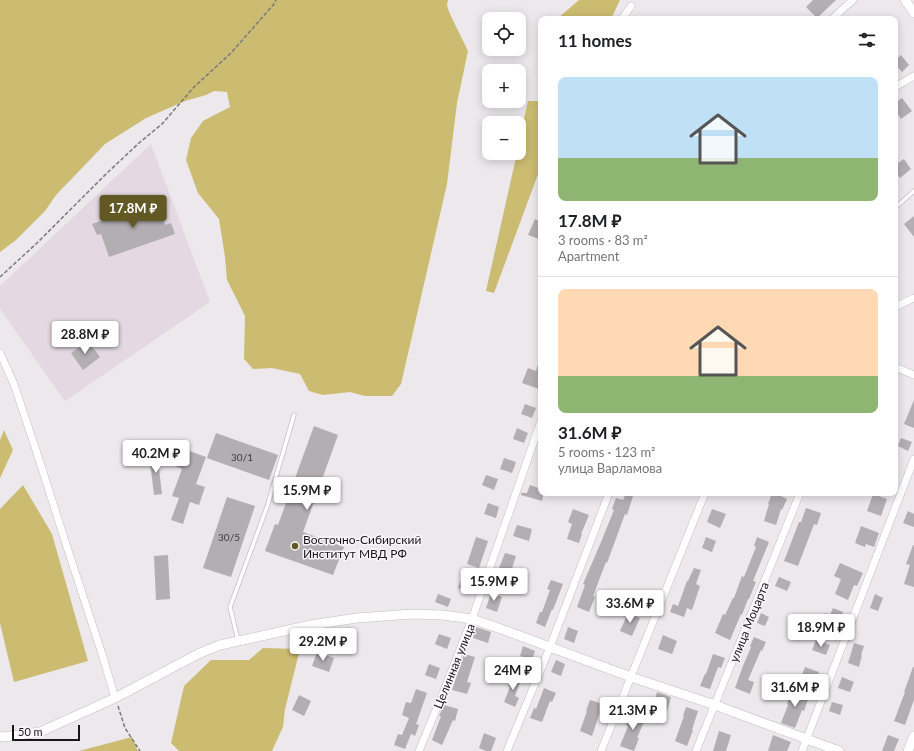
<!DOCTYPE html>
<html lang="en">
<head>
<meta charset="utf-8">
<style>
	:root { --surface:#fff; --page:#f2f2f2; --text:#202124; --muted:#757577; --line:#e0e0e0; --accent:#625824 }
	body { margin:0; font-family:Lato,sans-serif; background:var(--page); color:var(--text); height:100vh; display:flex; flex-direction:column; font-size:15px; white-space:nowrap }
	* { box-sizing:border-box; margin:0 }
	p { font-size:13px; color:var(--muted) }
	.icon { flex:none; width:22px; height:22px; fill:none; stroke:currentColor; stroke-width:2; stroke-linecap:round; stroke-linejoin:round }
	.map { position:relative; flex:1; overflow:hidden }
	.side { position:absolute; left:538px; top:16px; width:360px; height:480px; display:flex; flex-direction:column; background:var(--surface); border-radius:8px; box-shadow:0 2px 10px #0003 }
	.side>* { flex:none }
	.controls { position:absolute; left:482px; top:12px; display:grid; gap:8px }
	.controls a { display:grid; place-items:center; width:44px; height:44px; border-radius:8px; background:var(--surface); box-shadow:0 2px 10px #0003; font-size:20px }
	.scale { position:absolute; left:12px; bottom:10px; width:68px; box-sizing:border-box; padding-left:4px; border:2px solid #181718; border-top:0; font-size:11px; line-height:14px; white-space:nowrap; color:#181718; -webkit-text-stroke:3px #faf5f9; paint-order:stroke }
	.price { position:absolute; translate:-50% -34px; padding:0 9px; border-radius:4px; background:#fff; color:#222; font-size:13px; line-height:26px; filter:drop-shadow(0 1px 2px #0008) }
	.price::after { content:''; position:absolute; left:50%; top:24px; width:12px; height:9px; margin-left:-6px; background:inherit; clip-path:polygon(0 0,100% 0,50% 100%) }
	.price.on { background:var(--accent); color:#fff }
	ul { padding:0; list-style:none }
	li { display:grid; align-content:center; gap:8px; height:212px; padding:0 20px }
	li+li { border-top:1px solid var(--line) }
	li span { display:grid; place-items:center; height:124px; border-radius:8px; color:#555 }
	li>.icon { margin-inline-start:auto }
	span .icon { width:72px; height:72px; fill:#fffc; stroke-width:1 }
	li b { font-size:17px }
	h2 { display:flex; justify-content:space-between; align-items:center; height:48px; padding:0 20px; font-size:17px }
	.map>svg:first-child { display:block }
	.built { fill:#e4d9e2 }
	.forest { fill:#cbbc71 }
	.building { fill:#b2aeb1 }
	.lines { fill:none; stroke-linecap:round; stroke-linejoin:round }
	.service-casing { stroke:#c4bfc3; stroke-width:5 }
	.minor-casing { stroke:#c4bfc3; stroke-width:8 }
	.tertiary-casing { stroke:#c4bfc3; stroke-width:10 }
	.path { stroke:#7c797c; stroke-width:1.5; stroke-dasharray:4 2; stroke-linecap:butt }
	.service { stroke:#fff; stroke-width:3.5 }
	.minor { stroke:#fff; stroke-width:7 }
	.tertiary { stroke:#fff; stroke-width:9 }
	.poi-dot { fill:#625824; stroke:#faf5f9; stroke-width:1.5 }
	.labels { text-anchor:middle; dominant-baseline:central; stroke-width:3; stroke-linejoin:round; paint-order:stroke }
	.number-label { font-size:10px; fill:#3e3d3e }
	.poi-label { font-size:12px; fill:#181718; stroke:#faf5f9; text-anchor:start }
	.street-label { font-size:12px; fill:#181718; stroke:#faf5f9 }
</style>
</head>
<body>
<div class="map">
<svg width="914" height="751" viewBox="0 0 914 751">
	<rect width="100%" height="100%" fill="#ece8ec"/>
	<path class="built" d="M151 144 210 302 65 401 0 309V286Z"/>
	<path class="forest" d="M0 0H448L447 5 449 12 468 51 457 103 447 184 401 384 392 396H365L350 392 323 395 309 391 300 374 272 368 253 369 244 359 245 316 227 280 225 257 219 219 198 193 186 160 191 138 203 121 230 107 227 92 214 91 206 95 185 101 146 118 105 144 56 195 45 211 16 240 0 252Z
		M579 0H620L611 19H557Z
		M528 101H541V166L494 293 486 291 517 153H519V142Z
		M4 430 13 450 0 478V440Z
		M23 485 52 534 88 661 14 682 0 623V509Z
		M263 648 300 649 285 709 283 727 272 751H179L171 743 184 686 211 660H249Z
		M132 737 138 751H79Z"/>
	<path class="building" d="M813 0H836L817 18 806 7Z
		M901 55 909 65 902 72 895 64V61Z
		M902 98 912 111 901 119 895 110V103Z
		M904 159 911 169 900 178 895 171V165Z
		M156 201 165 225 171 223 175 234 109 257 101 234 97 235 92 224Z
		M914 216V237L904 224Z
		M535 219 541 222V233L539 239 528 235Z
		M88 341 100 357 83 370 71 353Z
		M540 358H541V384L539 389 522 383 528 368 536 371Z
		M914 400V428L904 424Z
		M525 404 536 408 532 418 521 414Z
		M314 426 338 435 303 532 344 547 333 575 265 551 275 524 278 525Z
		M517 428 528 433 524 443 513 439Z
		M216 433 278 455 269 480 207 458Z
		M901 438 912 442 908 451 898 446Z
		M181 448 206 457 196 484 205 487 199 505 190 502 183 524 171 520 179 498 172 496 182 469 175 466Z
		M157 452 162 494 154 495 149 453Z
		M504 458 516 462 512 473 500 469Z
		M486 475 498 479 494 490 482 485Z
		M530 485 541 489V493H544L542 501 521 495V493H527Z
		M626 493H634L627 515 625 514 607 563 606 562 593 596 595 597 589 612 577 607 585 585 583 584 601 542 614 510 612 509 616 498 623 500Z
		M772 493H775L787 499 782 510 781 509 776 525 764 521 769 504H768Z
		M873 494 887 499 881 516 867 511Z
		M227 497 255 506 231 577 203 568Z
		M488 503 499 507 496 518 484 514Z
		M806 508 821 513 817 525 814 524 798 566 784 561 799 522H801Z
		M573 509 589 515 581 534H582L579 543 567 539 572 524 568 522Z
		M712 509 726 514 720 528 707 522Z
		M908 511 914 514V527L903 523Z
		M517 525 532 529 529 541 513 536Z
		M861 526 879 533 874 547 866 544 865 547 855 543Z
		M476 537 488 541 479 568 467 564Z
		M706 537 716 541 712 552 702 548Z
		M757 537 769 542 753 581 756 582 749 599H748L742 615 741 614 730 640 715 633 723 614 725 615 733 598H734L742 576 744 577 756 547 754 546Z
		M913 545H914V587L904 584 910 565 906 564Z
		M505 553 516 556 511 572 499 568Z
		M168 555 170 599 156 600 154 556Z
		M840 563 863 573 857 586 854 585 848 600 835 594 841 579 834 576Z
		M694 568 701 570 696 584 700 586 692 610 687 608 684 617 670 612 673 604 678 606 687 581H688Z
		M462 577 474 581 470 592 458 588Z
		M779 577 791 582 787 591 775 586Z
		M551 580 563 584 553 610 552 609 545 627 536 623 540 612H542L550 590 547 589Z
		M491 593 502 597 497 612 486 608Z
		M438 594 451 599 448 607 435 602Z
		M875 594 883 598 878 611 870 608Z
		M833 608 843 612 838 626 823 620 825 613 830 615Z
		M628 613 640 618 632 636 620 631Z
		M761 613 769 617 765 626 757 623Z
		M476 627 491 632 488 643 473 638Z
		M568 627 578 631 574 643 564 639Z
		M439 634 451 638 447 649 435 644Z
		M663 635 677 641 672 654 658 649Z
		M754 637 766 642 762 651 761 650 748 680 754 682 750 694 735 688 743 666 751 647 750 646Z
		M816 640 830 645 826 655 812 650Z
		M854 643 864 646 861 655H862L859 667 848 663Z
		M523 646 535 651 532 660 520 656Z
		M317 652 334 658 329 672 312 666Z
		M464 654 475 657 467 682 471 683 467 694 452 690Z
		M713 654 725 658 721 668 718 667 710 689 700 686 705 674H706Z
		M556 660 565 664 561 676 551 672Z
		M429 664 440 668 436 679 425 675Z
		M805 667 819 672 815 682 801 677Z
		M913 667H914V700L905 725 894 721 905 692H904Z
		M513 674 522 677 515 696 519 698 515 707 504 702 510 687 508 686Z
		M842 677 854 682 850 692 838 688Z
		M544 688 556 693 552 702 550 701 542 722 530 718 534 708 536 709Z
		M416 689 427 693 416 724 419 725 415 736 411 734 405 749 394 745 398 734 402 735 409 718 402 715 406 702 411 703Z
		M792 690 809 696 804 711 802 710 795 728 781 723 788 705 787 704Z
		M657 692 671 697 667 711 653 706Z
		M299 695 311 701 304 716 292 710Z
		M590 700 609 706 606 717 599 715 592 736 580 731 587 711H586Z
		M832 702 843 705 840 715 829 711Z
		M444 705 458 709 455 721 453 720 442 745 432 740 441 716H439Z
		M686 707 698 711 692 730H693L687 746 675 741 684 716H683Z
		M632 712 646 717 637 738H639L634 751 620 746 628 726 626 725Z
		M719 731 731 735 726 751H713Z
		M484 733 496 738 491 751H486L479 748Z
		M773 735 791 742 787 751H768Z
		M888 735 899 739 894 751H882Z"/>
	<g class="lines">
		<defs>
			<path id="service" d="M895 208 914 191
				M238 640 230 607 267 507 294 415"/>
			<path id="minor" d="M622 19 631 6
				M832 19 853 0
				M895 87 914 76
				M895 307 914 298
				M0 353 14 384 37 453 65 541 103 657 115 698
				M895 367 914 375
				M419 751 441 698 472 619 541 421
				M507 751 550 647 609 493
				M601 751 705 493
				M696 751 800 493
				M802 751 914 459"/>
			<path id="tertiary" d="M905 0 914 13
				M0 736 4 737 40 732 115 698 198 654 220 645 311 625 357 618 413 614 442 615 472 619 504 630 631 677 715 705 839 751
				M908 751 914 736"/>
		</defs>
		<use href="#service" class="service-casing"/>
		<use href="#minor" class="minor-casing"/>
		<use href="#tertiary" class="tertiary-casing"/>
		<path class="path" d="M0 277 37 243 107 173 139 143 162 124 194 87 231 53 274 4 276 0
			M118 706 125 728 140 751"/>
		<use href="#service" class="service"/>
		<use href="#minor" class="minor"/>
		<use href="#tertiary" class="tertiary"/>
	</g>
	<circle class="poi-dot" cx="295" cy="546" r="4"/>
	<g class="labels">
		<g class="number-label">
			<text x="242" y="457">30/1</text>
			<text x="229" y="537">30/5</text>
		</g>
		<g class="poi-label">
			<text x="303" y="539">Восточно-Сибирский<tspan x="303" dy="14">Институт МВД РФ</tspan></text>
		</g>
		<g class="street-label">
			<text transform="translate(749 622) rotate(-68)">улица Моцарта</text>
			<text transform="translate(454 666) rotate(-68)">Целинная улица</text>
		</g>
	</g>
</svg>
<div class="controls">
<a><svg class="icon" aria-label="locate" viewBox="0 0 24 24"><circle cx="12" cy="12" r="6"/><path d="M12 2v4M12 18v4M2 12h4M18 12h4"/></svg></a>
<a>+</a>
<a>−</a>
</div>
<div class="scale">50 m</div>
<b class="price on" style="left:133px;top:229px">17.8M ₽</b>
<b class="price" style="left:85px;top:355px">28.8M ₽</b>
<b class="price" style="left:156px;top:474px">40.2M ₽</b>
<b class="price" style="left:307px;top:511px">15.9M ₽</b>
<b class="price" style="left:494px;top:602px">15.9M ₽</b>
<b class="price" style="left:630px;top:624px">33.6M ₽</b>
<b class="price" style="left:821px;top:648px">18.9M ₽</b>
<b class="price" style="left:323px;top:662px">29.2M ₽</b>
<b class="price" style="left:513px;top:691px">24M ₽</b>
<b class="price" style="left:795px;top:708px">31.6M ₽</b>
<b class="price" style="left:633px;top:731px">21.3M ₽</b>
<section class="side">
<h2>11 homes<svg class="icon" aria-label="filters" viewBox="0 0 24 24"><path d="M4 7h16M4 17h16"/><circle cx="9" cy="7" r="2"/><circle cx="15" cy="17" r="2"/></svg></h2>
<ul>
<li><span style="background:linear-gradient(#bfe0f5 65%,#8fb573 0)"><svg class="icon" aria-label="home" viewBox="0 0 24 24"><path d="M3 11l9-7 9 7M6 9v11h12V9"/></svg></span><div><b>17.8M ₽</b><p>3 rooms · 83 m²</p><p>Apartment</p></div></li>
<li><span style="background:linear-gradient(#ffd9b3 70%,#8fb573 0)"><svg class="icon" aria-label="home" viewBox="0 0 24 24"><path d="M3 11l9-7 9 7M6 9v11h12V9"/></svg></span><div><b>31.6M ₽</b><p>5 rooms · 123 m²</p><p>улица Варламова</p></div></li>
</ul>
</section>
</div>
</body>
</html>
